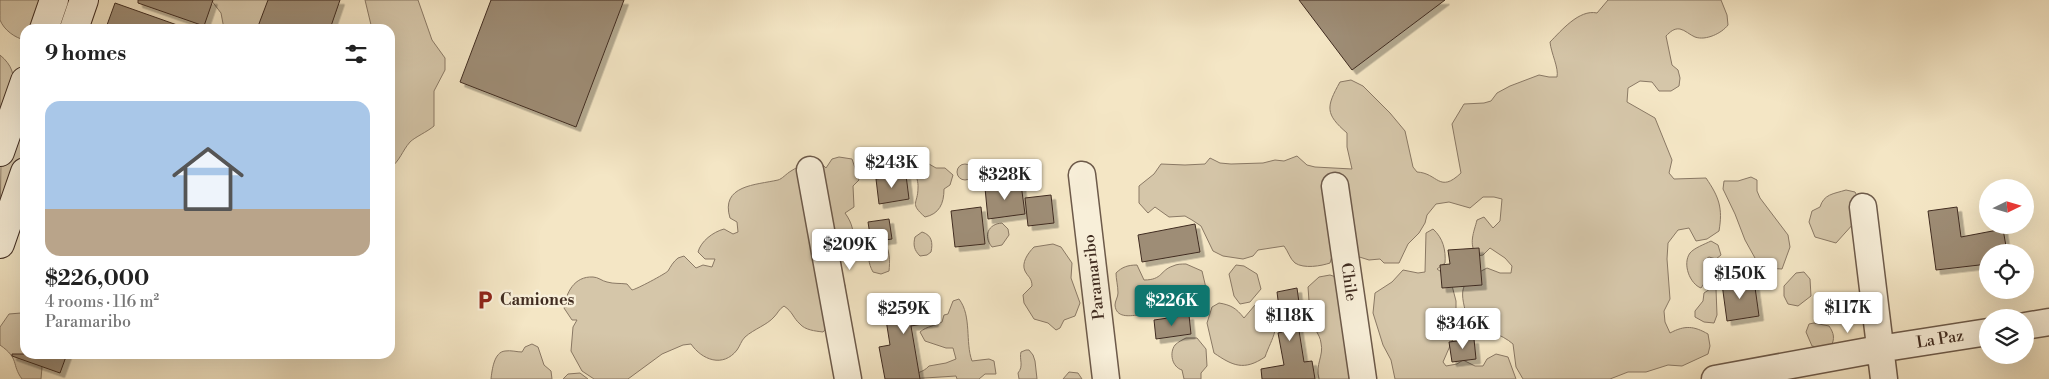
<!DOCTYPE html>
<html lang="en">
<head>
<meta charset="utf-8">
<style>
	:root { --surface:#fff; --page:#f2f2f2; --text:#222; --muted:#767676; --accent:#0f766e }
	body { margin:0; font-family:"Libre Bodoni",serif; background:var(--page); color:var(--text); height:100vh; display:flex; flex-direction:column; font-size:19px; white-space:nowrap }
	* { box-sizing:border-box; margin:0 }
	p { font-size:16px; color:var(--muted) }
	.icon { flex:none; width:28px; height:28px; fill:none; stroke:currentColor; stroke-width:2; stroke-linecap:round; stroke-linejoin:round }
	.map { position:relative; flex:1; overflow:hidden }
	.side { position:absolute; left:20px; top:24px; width:375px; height:335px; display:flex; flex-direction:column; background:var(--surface); border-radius:15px; box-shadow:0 5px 20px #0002 }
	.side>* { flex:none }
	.needle { width:32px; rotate:85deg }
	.buttons { position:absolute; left:1979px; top:179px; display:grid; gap:10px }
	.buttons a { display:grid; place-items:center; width:55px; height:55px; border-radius:50%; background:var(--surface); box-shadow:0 5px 20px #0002; font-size:25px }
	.price { position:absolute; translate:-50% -42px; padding:0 11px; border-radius:5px; background:#fff; color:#222; font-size:16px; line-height:32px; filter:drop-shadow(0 1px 2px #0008) }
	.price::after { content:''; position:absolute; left:50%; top:30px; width:15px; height:11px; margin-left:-8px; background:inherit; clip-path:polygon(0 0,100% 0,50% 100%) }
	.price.selected { background:var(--accent); color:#fff }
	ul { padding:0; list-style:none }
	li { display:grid; align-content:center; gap:10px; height:265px; padding:0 25px }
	li span { display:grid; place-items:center; height:155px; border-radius:15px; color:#555 }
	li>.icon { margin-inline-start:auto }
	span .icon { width:90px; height:90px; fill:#fffc; stroke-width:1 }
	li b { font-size:21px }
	h2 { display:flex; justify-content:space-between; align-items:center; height:60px; padding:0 25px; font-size:21px }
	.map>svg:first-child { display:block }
	.green { fill:#d5c6a9; stroke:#8a7965 }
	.building { fill:#9e8d76; stroke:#402c21; filter:url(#shadow) }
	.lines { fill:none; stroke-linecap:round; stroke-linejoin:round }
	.street-casing { stroke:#6d5a4a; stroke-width:29 }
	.secondary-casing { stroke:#402c21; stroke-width:30 }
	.street { stroke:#f8efd9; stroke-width:26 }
	.secondary { stroke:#f8efd9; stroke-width:28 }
	.labels { text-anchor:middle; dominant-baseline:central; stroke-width:5; stroke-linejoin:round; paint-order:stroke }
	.street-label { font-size:16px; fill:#402c21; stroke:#f8efd9 }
	.poi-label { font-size:16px; font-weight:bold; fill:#402c21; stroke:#f8efd9; text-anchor:start }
</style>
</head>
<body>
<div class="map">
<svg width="2049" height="379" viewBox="0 0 2049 379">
	<defs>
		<filter id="shadow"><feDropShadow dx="4.5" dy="4.5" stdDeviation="0" flood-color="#0004"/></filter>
	</defs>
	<rect width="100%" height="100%" fill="#f4e6c5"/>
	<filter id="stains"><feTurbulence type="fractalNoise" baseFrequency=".004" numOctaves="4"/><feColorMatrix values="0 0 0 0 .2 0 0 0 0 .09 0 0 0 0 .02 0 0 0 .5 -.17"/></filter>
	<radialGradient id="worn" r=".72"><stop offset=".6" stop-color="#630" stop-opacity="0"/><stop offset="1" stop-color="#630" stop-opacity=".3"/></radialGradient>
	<path class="green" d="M0 0H50L40 29H25V40C15 38 4 30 0 20 0 15 0 6 0 0Z
		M211 0H286L276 11 253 29H224L221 13Z
		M365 0H418L432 40 445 58V70L434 91V126C427 132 415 137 410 142 402 151 400 161 390 168V29H372Z
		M1608 0H1721L1727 15 1728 25C1722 33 1706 41 1695 37 1690 35 1685 30 1680 29 1674 28 1670 32 1666 36L1672 65 1678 70 1680 78 1679 86 1671 91H1659L1652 82 1640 81 1628 88 1627 102 1655 118 1672 160 1669 173 1674 179 1706 178C1719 197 1723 208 1719 231L1707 239 1696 241 1689 228 1678 230 1668 243 1667 259 1670 299 1664 311 1665 322 1670 333C1685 325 1694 326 1708 334L1710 346 1708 354 1682 366 1668 365 1646 372H1628L1610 379H1523L1516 367 1513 344C1502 334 1482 329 1468 321 1460 291 1457 283 1487 268L1500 273H1511L1512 266 1505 258 1490 248 1483 255 1477 256C1468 244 1474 232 1477 220L1484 217 1493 228 1500 221 1502 199 1494 197H1483L1470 208 1449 202 1436 204 1427 215 1425 223 1419 233 1408 244 1399 263H1384L1380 259 1369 260 1334 249 1330 263C1321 266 1304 269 1295 263 1290 259 1288 251 1284 246L1258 250 1253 256 1243 259 1223 256 1213 251 1201 226 1192 220 1185 216 1169 217 1155 207 1148 213 1139 203V186L1154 174 1161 164 1185 165 1205 164 1210 158 1220 163 1231 164 1263 163 1275 160 1284 161 1297 156 1307 165 1315 167 1352 169 1347 147V133C1325 114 1326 107 1340 82L1351 80 1363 86 1390 113 1405 131 1413 167 1417 172C1438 173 1439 194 1461 173L1452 124 1464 104 1484 103 1491 101 1497 93 1510 86 1539 75 1549 77H1557C1559 68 1551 53 1550 42 1561 31 1579 9 1597 13Z
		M0 55C24 75 10 94 0 118Z
		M25 115V170L0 228 1 161Z
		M839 157 852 159 859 180 853 186 854 207 845 213C853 224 854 233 854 247L844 256H839L836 275 845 285 844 309 823 332C815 331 805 330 800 324 793 318 793 312 784 306 779 309 778 313 774 317 767 325 754 329 745 337 741 341 740 346 737 350 723 368 702 360 691 344L683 345 662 354 628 379H594L582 371 571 351 573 327 577 320H572L564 308C566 293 574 276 593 277 598 277 602 281 607 282 614 284 620 283 627 284L632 290C637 289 665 274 668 271 671 266 673 262 678 258L684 256 696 268 703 265 712 267 715 259H705L698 252C701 241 713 232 724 229L733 234 738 232 737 222 730 218C720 185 756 185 778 180 782 179 786 174 791 171 800 165 809 163 819 161L826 168 832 159Z
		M957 172a8 8 0 1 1 16 0a8 8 0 1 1-16 0Z
		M929 164 936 168H945L953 175 950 185 944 189C944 204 939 214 925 217 909 203 918 204 918 188 919 175 908 170 929 164Z
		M1751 177 1757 180V191L1760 198 1788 235 1790 247 1782 269 1765 268 1755 258 1745 240 1735 214 1723 189 1724 181H1738Z
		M1846 190 1855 192 1860 201 1854 223 1836 243 1815 237 1809 222 1812 211 1820 207C1824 194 1833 194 1846 190Z
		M1002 223 1008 229 1009 235 1002 245 992 247C983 236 988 224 1002 223Z
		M1433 229C1443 238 1446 250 1445 263L1437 269 1450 278 1456 301V332L1443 362 1446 366 1457 364 1463 360 1475 366H1483L1487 359 1496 354 1508 357 1516 379H1395L1391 360 1383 345 1373 313 1375 293 1392 282 1403 270 1418 273 1425 272 1426 233Z
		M922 232C932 235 933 243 931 252L927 255 920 256C914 250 913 245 915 237Z
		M1711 241 1718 245 1721 255 1716 259 1709 257 1704 260 1705 282 1701 288C1690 284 1682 264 1690 253 1694 248 1705 244 1711 241Z
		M884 242C890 249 890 262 889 271L881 274 873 272C868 263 868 256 870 247L876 243Z
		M1053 244 1061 247 1072 263 1071 278 1080 303 1075 316 1064 320 1060 328 1056 330 1048 323 1034 319 1024 303 1023 295 1032 286C1032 278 1028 277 1025 271 1021 263 1028 253 1034 247Z
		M1186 264 1202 271 1206 288 1193 297 1179 300 1175 308 1156 311C1149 319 1146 315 1138 315 1129 316 1116 318 1115 305 1115 301 1118 297 1118 293 1118 286 1116 279 1116 273 1122 267 1128 265 1137 265L1144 280C1163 280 1160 270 1173 266 1177 264 1181 264 1186 264Z
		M1236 265 1244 266 1257 274 1261 289 1250 302 1240 304 1234 296 1229 274Z
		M1804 272 1810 279 1811 296 1798 306 1788 304 1784 296V286L1796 273Z
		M1330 275 1342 279 1349 379H1319C1315 364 1324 356 1321 343 1320 333 1311 327 1310 316L1314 313V305L1309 301 1308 287 1319 277Z
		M1710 289H1716L1717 315 1714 323 1704 322 1695 317V311L1703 301 1704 293Z
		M959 299C972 316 965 342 972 361L989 359 994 361 996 374H985L979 379H957L956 376 909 379C915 372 923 373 929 366L946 363 956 359 953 348H946L925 341 920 332C927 326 935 326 942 322L944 315 948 314 953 301Z
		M1219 303C1231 305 1236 308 1244 318L1255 305 1270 307C1282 327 1272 337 1265 357 1244 371 1233 366 1214 353L1207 323 1212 307Z
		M21 313 25 317V339L21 343 25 354 36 357 42 367 41 379H22C11 364 20 359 0 345V327L9 314Z
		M1814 323 1829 326C1834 333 1835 339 1831 346L1821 348 1812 346 1806 332 1809 324Z
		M1186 338H1197L1206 349 1207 366 1201 373V379H1184L1182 370C1172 367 1169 353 1175 345 1178 342 1182 340 1186 338Z
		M532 344 538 347 544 365 551 371 552 379H491C492 370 494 352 505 351 511 350 517 352 522 352L525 347Z
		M1026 350H1029L1033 355 1035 361 1037 379H1019L1018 373C1024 366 1019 359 1021 352Z
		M1069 372 1078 373 1082 379H1063Z
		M580 373 588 379H563L568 374Z"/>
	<path class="building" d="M138 0H213L204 26 138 3Z
		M268 0H340L330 29H257Z
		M491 0H624L576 127 460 82Z
		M1299 0H1445L1352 70Z
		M115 3 180 26 179 29H117L107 25Z
		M906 175 909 199 879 204 876 179Z
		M1021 184 1025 214 988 219 985 188Z
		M1051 195 1054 223 1028 226 1025 198Z
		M981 207 985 244 955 247 951 211Z
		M1957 207 1961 237 2003 229 2007 252H1988V264L1936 270 1928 211Z
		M889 219 892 239 871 242 868 222Z
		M1195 224 1200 252 1142 262 1138 235Z
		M1479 248 1482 285 1442 288 1440 265 1450 264 1448 250Z
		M1754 280 1759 316 1727 321 1722 284Z
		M1297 288 1301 317 1297 318 1304 362 1312 361 1315 379H1262L1261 369 1284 365 1278 333 1282 332 1277 292Z
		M930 294 934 322 911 326 920 379H885L879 347 890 345 883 301Z
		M1189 315 1191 334 1156 339 1154 320Z
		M1474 339 1476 359 1452 362 1449 342Z
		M12 354H67L60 373 12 356Z"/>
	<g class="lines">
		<defs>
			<path id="street" d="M810 170 848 379
				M1082 175 1106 379
				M1335 186 1363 379
				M1863 207 1884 379
				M2025 326 2049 322
				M1715 379 1879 349 1988 332"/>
			<path id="secondary" d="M44 29 54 0
				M74 29 84 0
				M0 152 25 81
				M0 244 25 172"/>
		</defs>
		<use href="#street" class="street-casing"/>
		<use href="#secondary" class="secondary-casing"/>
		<use href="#street" class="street"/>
		<use href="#secondary" class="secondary"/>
	</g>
	<defs>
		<symbol id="parking-bare" viewBox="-9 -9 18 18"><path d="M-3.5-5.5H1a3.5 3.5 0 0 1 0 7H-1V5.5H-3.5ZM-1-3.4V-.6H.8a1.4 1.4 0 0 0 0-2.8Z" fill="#8f2418" stroke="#f8efd9" stroke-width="2.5" paint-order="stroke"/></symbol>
	</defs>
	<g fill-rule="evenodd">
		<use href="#parking-bare" x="471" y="286" width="28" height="28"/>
	</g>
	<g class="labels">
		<g class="street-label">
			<text transform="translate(1094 277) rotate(-97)">Paramaribo</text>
			<text transform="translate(1349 282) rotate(82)">Chile</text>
			<text transform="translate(1940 339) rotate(-9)">La Paz</text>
		</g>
		<g class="poi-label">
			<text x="500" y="300">Camiones</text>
		</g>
	</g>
	<rect width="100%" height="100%" filter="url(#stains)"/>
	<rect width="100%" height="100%" fill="url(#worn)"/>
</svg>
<div class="buttons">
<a><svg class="needle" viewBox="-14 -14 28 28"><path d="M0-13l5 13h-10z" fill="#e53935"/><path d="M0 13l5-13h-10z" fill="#767676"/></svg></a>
<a><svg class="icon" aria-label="locate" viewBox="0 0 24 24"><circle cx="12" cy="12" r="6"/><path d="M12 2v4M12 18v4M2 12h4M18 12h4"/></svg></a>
<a><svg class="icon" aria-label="layers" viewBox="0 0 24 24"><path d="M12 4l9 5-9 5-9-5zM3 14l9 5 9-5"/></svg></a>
</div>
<b class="price" style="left:892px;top:189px">$243K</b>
<b class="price" style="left:1005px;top:201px">$328K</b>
<b class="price" style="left:850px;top:271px">$209K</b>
<b class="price" style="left:1740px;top:300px">$150K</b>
<b class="price selected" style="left:1172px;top:327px">$226K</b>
<b class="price" style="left:1848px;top:334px">$117K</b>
<b class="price" style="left:904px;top:335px">$259K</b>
<b class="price" style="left:1290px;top:342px">$118K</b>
<b class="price" style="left:1463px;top:350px">$346K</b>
<section class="side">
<h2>9 homes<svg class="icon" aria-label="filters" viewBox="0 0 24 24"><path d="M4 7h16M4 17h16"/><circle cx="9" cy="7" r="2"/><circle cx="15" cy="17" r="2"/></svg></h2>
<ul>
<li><span style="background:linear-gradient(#a9c7e8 70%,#b9a48a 0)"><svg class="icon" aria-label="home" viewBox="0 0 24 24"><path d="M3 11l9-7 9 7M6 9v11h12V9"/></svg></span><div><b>$226,000</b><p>4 rooms · 116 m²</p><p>Paramaribo</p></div></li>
</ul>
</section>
</div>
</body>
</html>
